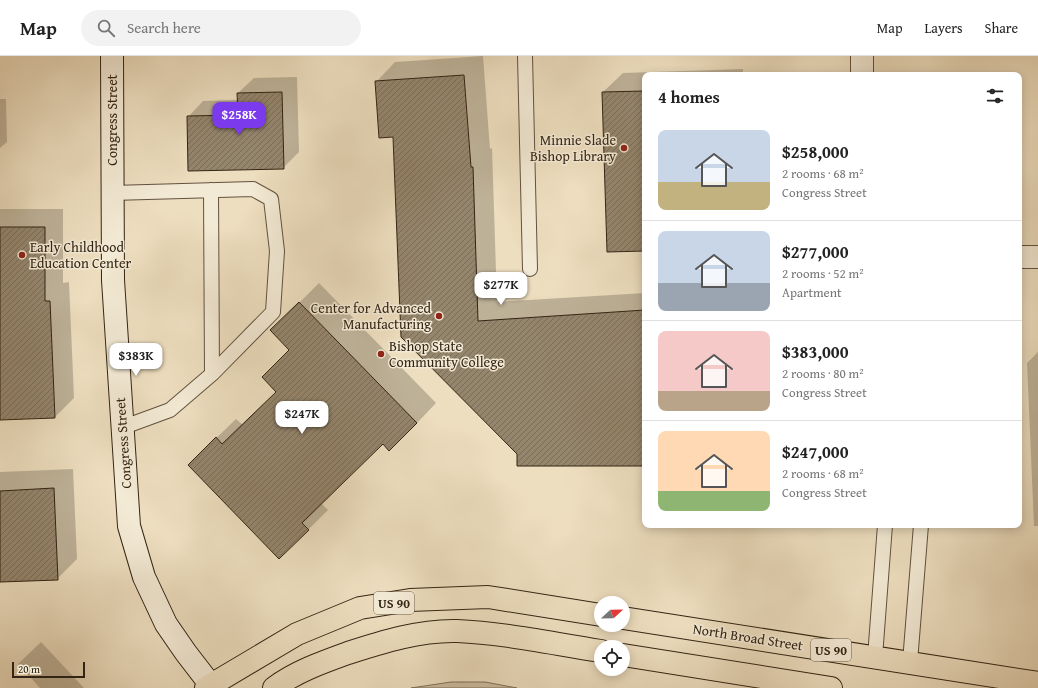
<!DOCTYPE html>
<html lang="en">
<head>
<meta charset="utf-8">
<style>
	:root { --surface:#fff; --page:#f2f2f2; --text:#222; --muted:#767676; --line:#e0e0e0; --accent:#7c3aed }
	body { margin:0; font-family:"Gentium Book Plus",serif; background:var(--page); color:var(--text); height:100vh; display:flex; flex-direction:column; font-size:15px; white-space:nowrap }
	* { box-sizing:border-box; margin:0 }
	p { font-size:13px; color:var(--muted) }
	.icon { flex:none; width:22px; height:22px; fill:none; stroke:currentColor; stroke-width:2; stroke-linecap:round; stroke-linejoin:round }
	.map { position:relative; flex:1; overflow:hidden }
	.sheet { position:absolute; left:642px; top:16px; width:380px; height:456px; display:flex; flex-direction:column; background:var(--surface); border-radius:8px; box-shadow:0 2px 10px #0003 }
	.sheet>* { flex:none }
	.needle { width:26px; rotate:68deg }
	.tools { position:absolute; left:594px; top:540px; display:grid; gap:8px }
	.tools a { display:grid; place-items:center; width:36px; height:36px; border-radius:50%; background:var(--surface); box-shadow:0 2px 10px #0003; font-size:20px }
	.scale { position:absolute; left:12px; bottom:10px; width:73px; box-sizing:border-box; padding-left:4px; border:2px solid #332414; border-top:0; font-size:11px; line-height:14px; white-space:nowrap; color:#332414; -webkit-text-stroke:3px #f3ead5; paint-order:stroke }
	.price { position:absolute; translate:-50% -34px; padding:0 9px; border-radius:8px; background:#fff; color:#222; font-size:13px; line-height:26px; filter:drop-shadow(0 1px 2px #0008) }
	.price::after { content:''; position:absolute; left:50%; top:24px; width:12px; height:9px; margin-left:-6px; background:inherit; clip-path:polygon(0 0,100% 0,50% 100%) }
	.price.selected { background:var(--accent); color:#fff }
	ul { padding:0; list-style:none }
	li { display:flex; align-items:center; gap:12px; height:100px; padding:0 16px }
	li+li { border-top:1px solid var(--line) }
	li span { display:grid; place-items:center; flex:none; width:112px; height:80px; border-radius:8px; color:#555 }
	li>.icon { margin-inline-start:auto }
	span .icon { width:48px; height:48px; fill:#fffc; stroke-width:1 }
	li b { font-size:17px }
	h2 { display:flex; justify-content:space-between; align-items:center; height:48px; padding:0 16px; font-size:17px }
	header { display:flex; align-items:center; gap:24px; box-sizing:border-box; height:56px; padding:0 20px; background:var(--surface); border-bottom:1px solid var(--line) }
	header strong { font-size:19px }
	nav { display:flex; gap:22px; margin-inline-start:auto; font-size:14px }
	.search { width:280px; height:36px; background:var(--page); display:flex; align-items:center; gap:10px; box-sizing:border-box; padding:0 14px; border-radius:22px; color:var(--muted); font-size:15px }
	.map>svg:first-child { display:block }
	.grass { fill:url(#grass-tufts); stroke:#80715b }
	.shadow { fill:#0003 }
	.building { fill:url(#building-hatch); stroke:#332414 }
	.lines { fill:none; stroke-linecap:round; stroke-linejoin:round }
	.lane-casing { stroke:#62523f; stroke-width:16 }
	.street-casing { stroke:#62523f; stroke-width:24 }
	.secondary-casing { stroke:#332414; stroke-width:24 }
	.primary-casing { stroke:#332414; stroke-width:24 }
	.lane { stroke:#f3ead5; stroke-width:14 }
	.street { stroke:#f3ead5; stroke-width:22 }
	.secondary { stroke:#f3ead5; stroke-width:22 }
	.primary { stroke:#eddebf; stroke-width:22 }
	.poi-dot { fill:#8f2418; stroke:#f3ead5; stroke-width:1.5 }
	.labels { text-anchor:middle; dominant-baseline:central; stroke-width:3; stroke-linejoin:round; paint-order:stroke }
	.shield { fill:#f3ead5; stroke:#6d5f4e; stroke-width:1 }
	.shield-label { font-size:13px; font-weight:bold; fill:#332414 }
	.street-label { font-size:14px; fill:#332414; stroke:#f3ead5 }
	.poi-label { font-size:14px; fill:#332414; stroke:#f3ead5; text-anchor:end }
</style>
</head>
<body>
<header>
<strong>Map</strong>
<div class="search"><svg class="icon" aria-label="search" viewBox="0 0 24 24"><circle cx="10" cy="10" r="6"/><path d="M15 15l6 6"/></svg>Search here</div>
<nav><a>Map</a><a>Layers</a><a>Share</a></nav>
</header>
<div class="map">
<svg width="1038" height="632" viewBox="0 0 1038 632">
	<defs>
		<pattern id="grass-tufts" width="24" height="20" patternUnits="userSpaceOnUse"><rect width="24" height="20" fill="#cdbea2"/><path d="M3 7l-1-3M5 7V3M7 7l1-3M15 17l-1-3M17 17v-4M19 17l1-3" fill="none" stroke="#b0a38b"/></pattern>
		<pattern id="building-hatch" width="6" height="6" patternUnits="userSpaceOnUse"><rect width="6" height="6" fill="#94856d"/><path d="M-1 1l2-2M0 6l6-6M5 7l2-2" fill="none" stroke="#796d58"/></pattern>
	</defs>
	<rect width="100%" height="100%" fill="#eddebf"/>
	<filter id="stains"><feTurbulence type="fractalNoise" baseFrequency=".005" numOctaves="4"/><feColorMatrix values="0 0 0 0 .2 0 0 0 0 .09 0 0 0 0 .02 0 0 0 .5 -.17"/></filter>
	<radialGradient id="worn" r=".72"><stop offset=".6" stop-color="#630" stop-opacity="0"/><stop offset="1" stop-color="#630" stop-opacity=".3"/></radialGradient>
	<path class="grass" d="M451 626H485L517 632H411Z"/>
	<path class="shadow" d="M483 0 490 93 492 92 497 246 645 237V409L518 397 394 80 376 26 395 6Z
		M743 13V19H645V194L603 36 623 17Z
		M297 21 299 96 283 112 188 61 203 45 238 44V37L254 22Z
		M0 43H6L7 86 0 92Z
		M0 153H63V227L69 226 74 342 55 361 0 363Z
		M319 227 436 347 417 367 383 386 321 447 328 454 308 474 209 389 236 363 243 369 277 336 291 294V255Z
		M1038 296V470H1034L1027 307Z
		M73 413 77 503 57 523 0 525V416Z
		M41 586 84 632H40L18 608Z"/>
	<path class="building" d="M464 19 471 111H473L478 265 645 254V410H517V398L401 281 393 81 379 82 375 25Z
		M645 35V195L607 196 602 36Z
		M282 36 284 113 188 115 187 60 238 59 237 37Z
		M0 171H45V245H50L55 362 0 364Z
		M299 246 417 367 389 395 383 388 302 467 309 474 279 503 188 409 216 381 222 388 276 336 262 321 289 294 270 274Z
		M54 432 58 524 0 526V435Z"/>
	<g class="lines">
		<defs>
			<path id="lane" d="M525 0 530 213
				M211 134 212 318
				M112 137 253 133 271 143 277 195 273 256 212 318 170 354 121 372
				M875 601 885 469
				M910 606 921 469"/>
			<path id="street" d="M862 19V0
				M1019 201H1038"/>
			<path id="secondary" d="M112 0 113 224 129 470 144 521 166 568 186 597 213 632"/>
			<path id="primary" d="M623 562 1038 627
				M623 599 831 632
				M206 632 297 578 360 552 410 544 488 541 601 559
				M274 632C295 616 323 606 348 597 382 586 420 574 457 575 505 577 554 588 601 595"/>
		</defs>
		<use href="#lane" class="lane-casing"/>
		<use href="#street" class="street-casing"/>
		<use href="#secondary" class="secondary-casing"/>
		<use href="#primary" class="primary-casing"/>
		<use href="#lane" class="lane"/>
		<use href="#street" class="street"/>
		<use href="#secondary" class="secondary"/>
		<use href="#primary" class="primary"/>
	</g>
	<g class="poi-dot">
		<circle cx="624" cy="92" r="4"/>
		<circle cx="22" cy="199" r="4"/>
		<circle cx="439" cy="260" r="4"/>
		<circle cx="381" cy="298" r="4"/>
	</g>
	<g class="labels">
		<g class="shield">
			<rect x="374" y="536" width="40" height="22" rx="3"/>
			<rect x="811" y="583" width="40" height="22" rx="3"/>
		</g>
		<g class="shield-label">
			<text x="394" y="547">US 90</text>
			<text x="831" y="594">US 90</text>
		</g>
		<g class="street-label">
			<text transform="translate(112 64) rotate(-90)">Congress Street</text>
			<text transform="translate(123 387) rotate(-94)">Congress Street</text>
			<text transform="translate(748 581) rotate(9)">North Broad Street</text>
		</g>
		<g class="poi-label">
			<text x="616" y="84">Minnie Slade<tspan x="616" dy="16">Bishop Library</tspan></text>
			<text x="30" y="191" text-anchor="start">Early Childhood<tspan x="30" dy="16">Education Center</tspan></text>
			<text x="431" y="252">Center for Advanced<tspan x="431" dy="16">Manufacturing</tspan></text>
			<text x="389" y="290" text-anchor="start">Bishop State<tspan x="389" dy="16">Community College</tspan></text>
		</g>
	</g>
	<rect width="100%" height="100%" filter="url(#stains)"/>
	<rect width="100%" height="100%" fill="url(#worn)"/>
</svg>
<div class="tools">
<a><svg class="needle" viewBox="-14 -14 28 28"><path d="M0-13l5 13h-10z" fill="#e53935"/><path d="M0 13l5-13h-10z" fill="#767676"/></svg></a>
<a><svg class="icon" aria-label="locate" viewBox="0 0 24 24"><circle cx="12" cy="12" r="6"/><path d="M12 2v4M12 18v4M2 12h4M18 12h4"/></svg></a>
</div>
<div class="scale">20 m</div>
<b class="price selected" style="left:239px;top:80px">$258K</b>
<b class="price" style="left:501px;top:250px">$277K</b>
<b class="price" style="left:136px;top:321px">$383K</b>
<b class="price" style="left:302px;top:379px">$247K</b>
<section class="sheet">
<h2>4 homes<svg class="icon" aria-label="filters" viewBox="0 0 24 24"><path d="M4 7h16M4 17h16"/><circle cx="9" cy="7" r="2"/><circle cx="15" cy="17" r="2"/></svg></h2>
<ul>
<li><span style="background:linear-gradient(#c9d6e8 65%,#c2b280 0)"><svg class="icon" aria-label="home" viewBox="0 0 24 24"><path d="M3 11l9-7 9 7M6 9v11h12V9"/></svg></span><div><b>$258,000</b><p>2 rooms · 68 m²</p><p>Congress Street</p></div></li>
<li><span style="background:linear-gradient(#c9d6e8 65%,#9aa5b1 0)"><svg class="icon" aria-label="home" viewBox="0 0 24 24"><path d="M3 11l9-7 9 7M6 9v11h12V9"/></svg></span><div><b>$277,000</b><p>2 rooms · 52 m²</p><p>Apartment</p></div></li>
<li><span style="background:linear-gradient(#f6c9c9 75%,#b9a48a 0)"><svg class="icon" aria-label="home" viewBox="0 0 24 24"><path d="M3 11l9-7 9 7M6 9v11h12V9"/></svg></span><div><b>$383,000</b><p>2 rooms · 80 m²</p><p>Congress Street</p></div></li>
<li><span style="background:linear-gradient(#ffd9b3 75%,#8fb573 0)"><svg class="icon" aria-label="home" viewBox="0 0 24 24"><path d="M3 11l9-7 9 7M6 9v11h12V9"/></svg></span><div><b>$247,000</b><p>2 rooms · 68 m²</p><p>Congress Street</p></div></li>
</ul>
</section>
</div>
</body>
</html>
